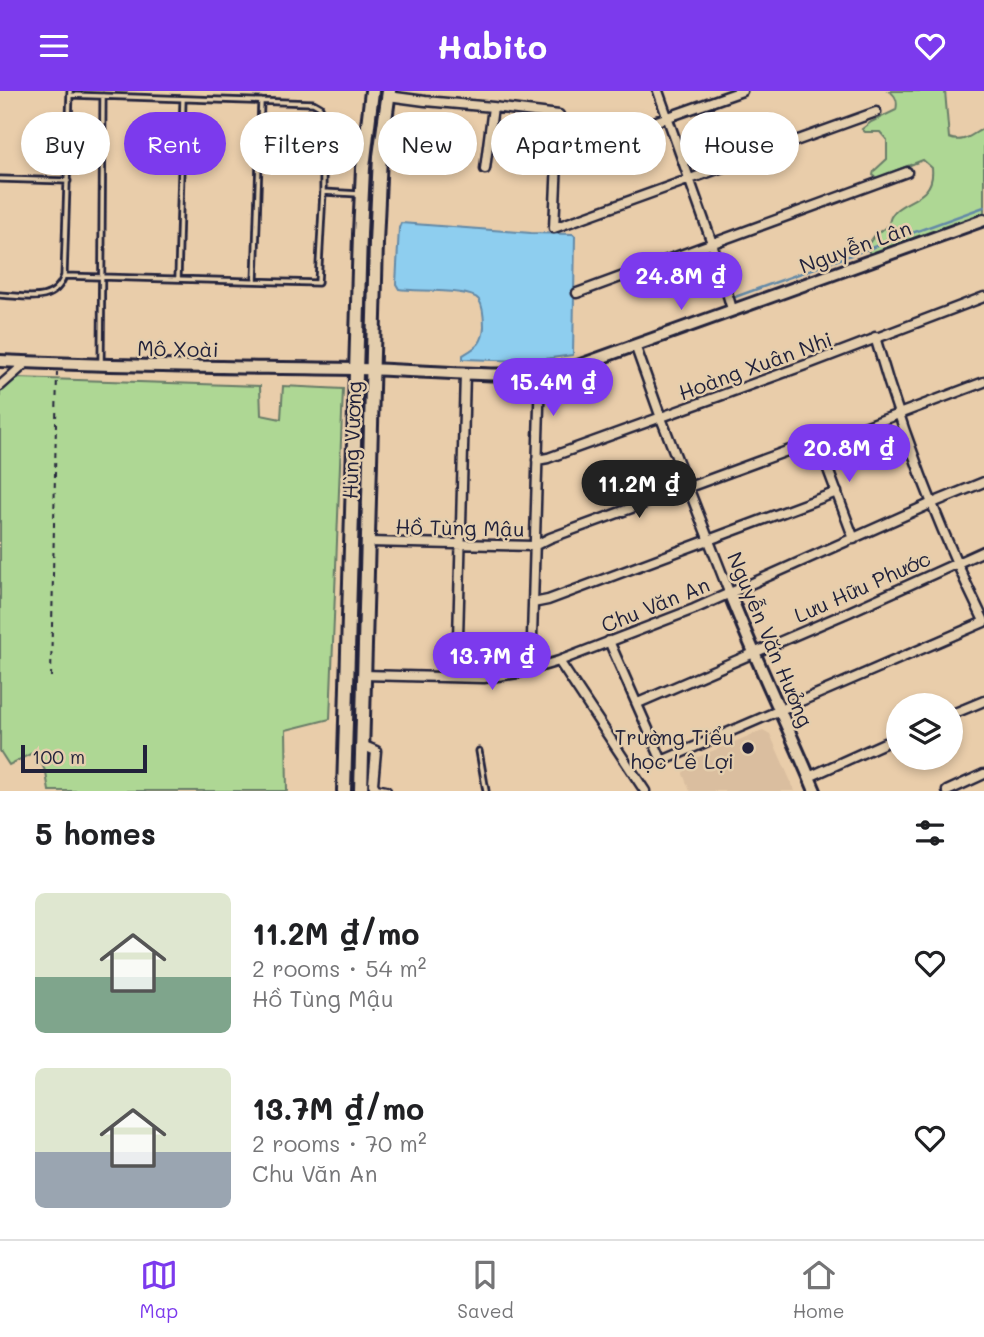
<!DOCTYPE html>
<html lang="en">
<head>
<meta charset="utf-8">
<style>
	:root { --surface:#fff; --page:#f6f6f6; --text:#202124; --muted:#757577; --line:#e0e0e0; --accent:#7c3aed }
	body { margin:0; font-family:Mali,sans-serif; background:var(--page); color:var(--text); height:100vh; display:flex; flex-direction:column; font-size:26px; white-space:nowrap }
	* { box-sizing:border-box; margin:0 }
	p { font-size:23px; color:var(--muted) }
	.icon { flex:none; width:38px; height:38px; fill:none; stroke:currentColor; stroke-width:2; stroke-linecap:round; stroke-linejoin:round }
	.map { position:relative; height:700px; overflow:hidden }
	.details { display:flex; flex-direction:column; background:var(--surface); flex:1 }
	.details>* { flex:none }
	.hud { position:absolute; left:21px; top:21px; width:943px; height:63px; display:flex; gap:14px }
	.controls { position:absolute; left:886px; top:602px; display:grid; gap:14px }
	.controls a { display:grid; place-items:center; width:77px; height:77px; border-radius:50%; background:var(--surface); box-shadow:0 4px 10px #0003; font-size:35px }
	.scale { position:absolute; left:21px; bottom:18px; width:126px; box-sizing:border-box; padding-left:7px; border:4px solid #22223b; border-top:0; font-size:19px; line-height:24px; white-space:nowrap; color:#22223b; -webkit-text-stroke:5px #e4cead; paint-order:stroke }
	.price { position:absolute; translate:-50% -60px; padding:0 16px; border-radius:24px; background:var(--accent); color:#fff; font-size:23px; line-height:46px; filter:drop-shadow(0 2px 4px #0008) }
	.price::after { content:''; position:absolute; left:50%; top:42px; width:21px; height:16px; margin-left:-10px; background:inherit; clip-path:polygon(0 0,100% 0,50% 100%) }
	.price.current { background:#222; color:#fff }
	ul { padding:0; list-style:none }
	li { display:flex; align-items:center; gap:21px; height:175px; padding:0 35px }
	li span { display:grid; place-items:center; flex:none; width:196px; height:140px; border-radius:10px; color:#555 }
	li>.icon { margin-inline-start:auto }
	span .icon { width:84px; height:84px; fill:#fffc; stroke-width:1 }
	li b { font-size:30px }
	h2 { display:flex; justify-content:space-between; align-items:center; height:84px; padding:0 35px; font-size:30px }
	.chip { padding:0 24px; border-radius:32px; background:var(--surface); box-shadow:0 4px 10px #0003; font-size:24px; line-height:63px }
	.chip.current { background:var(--accent); color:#fff }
	header { display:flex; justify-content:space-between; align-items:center; height:91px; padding:0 35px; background:var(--accent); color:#fff; font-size:32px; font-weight:700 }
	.dock { display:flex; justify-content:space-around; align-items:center; height:98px; border-top:2px solid var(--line); background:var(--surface); font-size:19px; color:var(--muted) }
	.dock a { display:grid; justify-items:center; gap:4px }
	.dock .current { color:var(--accent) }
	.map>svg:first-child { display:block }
	.built { fill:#dabe9f }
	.green { fill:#aed794; stroke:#687c68; stroke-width:2 }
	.water { fill:#8eceef; stroke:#6389a7; stroke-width:2 }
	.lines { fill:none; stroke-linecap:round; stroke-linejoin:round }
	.stream { stroke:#6389a7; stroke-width:2.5 }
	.lane-casing { stroke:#22223b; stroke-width:9 }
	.street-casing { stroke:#22223b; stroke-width:13 }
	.secondary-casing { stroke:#22223b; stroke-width:16 }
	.primary-casing { stroke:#22223b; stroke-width:18 }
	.path { stroke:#22223b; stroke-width:2; stroke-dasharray:5 5; stroke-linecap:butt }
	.lane { stroke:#e4cead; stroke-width:3.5 }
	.street { stroke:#e4cead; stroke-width:8 }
	.secondary { stroke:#e4cead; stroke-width:10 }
	.primary { stroke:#e4cead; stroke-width:12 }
	.poi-dot { fill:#22223b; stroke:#e4cead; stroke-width:2.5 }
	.labels { text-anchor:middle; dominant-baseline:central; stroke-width:5; stroke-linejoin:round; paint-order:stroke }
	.street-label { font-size:21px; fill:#22223b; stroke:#e4cead }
	.poi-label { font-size:21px; fill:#22223b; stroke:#e4cead; text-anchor:end }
</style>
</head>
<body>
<header><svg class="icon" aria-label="menu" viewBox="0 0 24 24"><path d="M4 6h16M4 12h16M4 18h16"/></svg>Habito<svg class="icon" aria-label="heart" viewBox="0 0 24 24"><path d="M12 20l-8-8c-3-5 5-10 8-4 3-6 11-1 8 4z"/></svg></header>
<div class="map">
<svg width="984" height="700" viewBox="0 0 984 700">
	<rect width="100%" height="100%" fill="#e9cdaa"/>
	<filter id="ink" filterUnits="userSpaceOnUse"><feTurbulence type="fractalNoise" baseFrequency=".0143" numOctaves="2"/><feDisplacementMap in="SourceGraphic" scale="14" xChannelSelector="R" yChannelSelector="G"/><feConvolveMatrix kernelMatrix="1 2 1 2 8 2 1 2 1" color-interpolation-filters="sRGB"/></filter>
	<g filter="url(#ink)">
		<path class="built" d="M763 639 770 643 795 700H690L683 683 686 671Z"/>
		<path class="green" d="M889 0H945L949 47C964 53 972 43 984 37V123L870 164 867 155 875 144 889 134C890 106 936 115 932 77L923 69 877 87 873 84 874 80 887 68V49L880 41H865L862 38 871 31 896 19C898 11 897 5 889 0Z
			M17 287 260 295 261 324 281 328 283 295 343 298 330 628 286 639 287 700H49L46 682 36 660 9 674 0 660V301Z"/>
		<path class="water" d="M401 132 531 142 573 143 575 145 573 264 530 270 463 268V264C476 256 483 253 484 236 484 229 483 215 479 209 471 197 414 201 399 198L396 193 399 137Z"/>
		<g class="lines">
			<path class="stream" d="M735 206 984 116"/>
			<defs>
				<path id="lane" d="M0 88 68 90
					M323 101 359 103
					M64 185 318 192 323 101V26L320 16 313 12 70 4
					M178 188 183 8
					M255 190 261 10
					M0 204C26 205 54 214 64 185L70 0
					M101 273 103 5
					M479 660 486 700"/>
				<path id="street" d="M658 0 712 152 732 218
					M388 5 425 10 493 16
					M558 65 742 0
					M485 78 493 16 559 24 554 137 876 21
					M577 202 907 81
					M875 246C904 347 938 436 984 530
					M635 254 661 327 729 501
					M0 295 26 272
					M817 349 854 448
					M537 369 548 367 811 272 984 206
					M368 451 534 455 550 447 817 349 832 348 984 291
					M533 512 548 509 837 401
					M609 550 662 670 984 531
					M559 570 645 700
					M531 579 540 283
					M363 584 484 587 518 582 559 570 694 518 930 413 984 391
					M457 586 465 282
					M638 612 849 521 984 460
					M950 624 984 610
					M362 654 376 660 373 693 376 698 386 700
					M809 686 898 646
					M947 700 984 683"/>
				<path id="secondary" d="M0 270C119 276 237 276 356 278 423 279 490 287 558 282L984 129
					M729 501C755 568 787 633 815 700"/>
				<path id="primary" d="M344 700 360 143 363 77 372 0
					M361 700 376 152 380 65 389 0"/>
			</defs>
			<use href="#lane" class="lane-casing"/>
			<use href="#street" class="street-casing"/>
			<use href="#secondary" class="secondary-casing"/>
			<use href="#primary" class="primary-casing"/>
			<path class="path" d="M51 586 57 281"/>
			<use href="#lane" class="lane"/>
			<use href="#street" class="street"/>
			<use href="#secondary" class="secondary"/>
			<use href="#primary" class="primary"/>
		</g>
	</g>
	<circle class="poi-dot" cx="748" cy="657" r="7"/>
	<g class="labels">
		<g class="street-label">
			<text transform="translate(855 155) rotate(-20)">Nguyễn Lân</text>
			<text transform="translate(178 257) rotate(1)">Mô Xoài</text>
			<text transform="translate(755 274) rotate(-20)">Hoàng Xuân Nhị</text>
			<text transform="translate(351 349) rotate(-88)">Hùng Vương</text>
			<text transform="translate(460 436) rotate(1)">Hồ Tùng Mậu</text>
			<text transform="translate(862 495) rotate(-24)">Lưu Hữu Phước</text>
			<text transform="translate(655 513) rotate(-22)">Chu Văn An</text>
			<text transform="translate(771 548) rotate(67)">Nguyễn Văn Hưởng</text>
		</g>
		<g class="poi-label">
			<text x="734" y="645">Trường Tiểu<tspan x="734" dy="24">học Lê Lợi</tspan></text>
		</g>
	</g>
</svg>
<div class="controls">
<a><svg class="icon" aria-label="layers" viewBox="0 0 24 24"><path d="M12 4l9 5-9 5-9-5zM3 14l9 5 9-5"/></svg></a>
</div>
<div class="scale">100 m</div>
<b class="price" style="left:681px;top:221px">24.8M ₫</b>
<b class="price" style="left:553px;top:327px">15.4M ₫</b>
<b class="price" style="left:849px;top:393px">20.8M ₫</b>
<b class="price current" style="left:639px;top:429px">11.2M ₫</b>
<b class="price" style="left:492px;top:601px">13.7M ₫</b>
<div class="hud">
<a class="chip">Buy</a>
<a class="chip current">Rent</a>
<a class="chip">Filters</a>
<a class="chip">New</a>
<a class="chip">Apartment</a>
<a class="chip">House</a>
</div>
</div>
<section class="details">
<h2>5 homes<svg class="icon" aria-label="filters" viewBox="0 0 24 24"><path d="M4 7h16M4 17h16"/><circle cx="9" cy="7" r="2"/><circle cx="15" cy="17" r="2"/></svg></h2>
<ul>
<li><span style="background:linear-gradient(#dfe7d0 60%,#7fa58c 0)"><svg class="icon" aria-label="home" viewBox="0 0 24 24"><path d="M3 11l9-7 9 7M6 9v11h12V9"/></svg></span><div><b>11.2M ₫/mo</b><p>2 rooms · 54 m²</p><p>Hồ Tùng Mậu</p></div><svg class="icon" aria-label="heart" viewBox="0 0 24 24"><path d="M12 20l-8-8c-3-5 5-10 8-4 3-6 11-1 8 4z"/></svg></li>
<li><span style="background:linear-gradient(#dfe7d0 60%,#9aa5b1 0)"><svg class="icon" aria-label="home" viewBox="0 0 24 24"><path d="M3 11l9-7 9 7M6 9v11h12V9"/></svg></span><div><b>13.7M ₫/mo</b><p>2 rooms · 70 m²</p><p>Chu Văn An</p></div><svg class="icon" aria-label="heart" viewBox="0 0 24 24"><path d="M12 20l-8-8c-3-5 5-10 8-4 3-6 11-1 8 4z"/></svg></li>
</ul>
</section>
<nav class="dock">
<a class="current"><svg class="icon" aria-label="map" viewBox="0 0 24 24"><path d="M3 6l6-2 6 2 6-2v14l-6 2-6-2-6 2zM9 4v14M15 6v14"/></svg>Map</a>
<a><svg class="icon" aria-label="saved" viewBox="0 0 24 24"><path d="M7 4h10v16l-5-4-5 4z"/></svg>Saved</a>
<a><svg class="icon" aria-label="home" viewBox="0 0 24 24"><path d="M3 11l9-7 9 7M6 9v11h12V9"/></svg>Home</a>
</nav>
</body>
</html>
